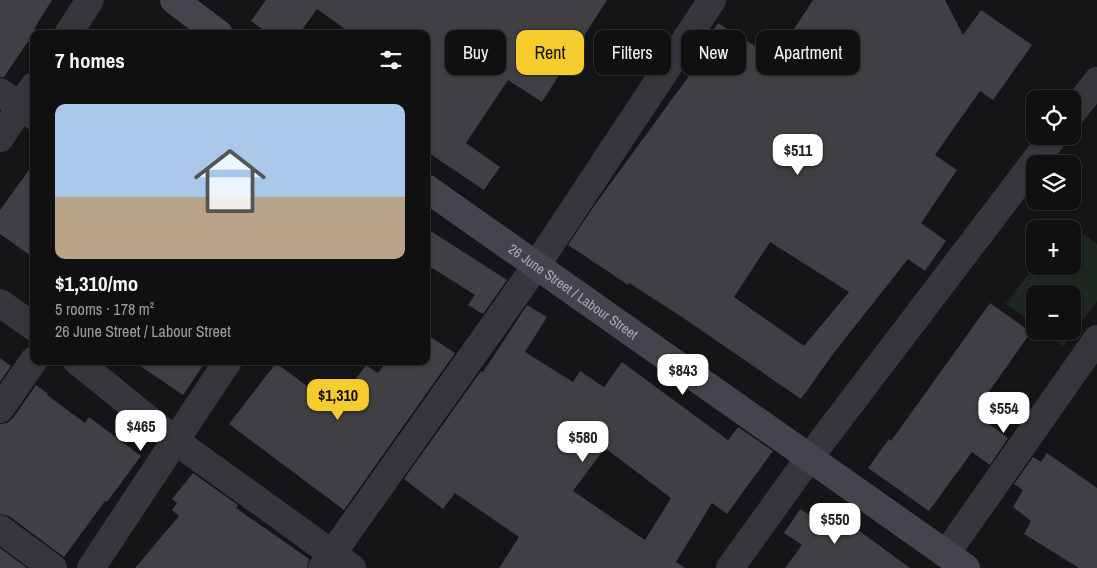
<!DOCTYPE html>
<html lang="en">
<head>
<meta charset="utf-8">
<style>
	:root { --surface:#101011; --page:#19191a; --text:#f1f3f6; --muted:#9c9d9f; --line:#303031; --accent:#f6cb2d }
	body { margin:0; font-family:"Archivo Narrow",sans-serif; background:var(--page); color:var(--text); height:100vh; display:flex; flex-direction:column; font-size:19px; white-space:nowrap }
	* { box-sizing:border-box; margin:0 }
	p { font-size:16px; color:var(--muted) }
	.icon { flex:none; width:28px; height:28px; fill:none; stroke:currentColor; stroke-width:2; stroke-linecap:round; stroke-linejoin:round }
	.map { position:relative; flex:1; overflow:hidden }
	.drawer { position:absolute; left:30px; top:30px; width:400px; height:335px; display:flex; flex-direction:column; background:var(--surface); border-radius:10px; box-shadow:0 1px 4px #0004,0 0 0 1px var(--line) }
	.drawer>* { flex:none }
	.guide { position:absolute; left:445px; top:30px; width:475px; height:45px; display:flex; gap:10px }
	.fabs { position:absolute; left:1026px; top:90px; display:grid; gap:10px }
	.fabs a { display:grid; place-items:center; width:55px; height:55px; border-radius:10px; background:var(--surface); box-shadow:0 1px 4px #0004,0 0 0 1px var(--line); font-size:25px }
	.price { position:absolute; translate:-50% -42px; padding:0 11px; border-radius:10px; background:#fff; color:#222; font-size:16px; line-height:32px; filter:drop-shadow(0 1px 2px #0008) }
	.price::after { content:''; position:absolute; left:50%; top:30px; width:15px; height:11px; margin-left:-8px; background:inherit; clip-path:polygon(0 0,100% 0,50% 100%) }
	.price.on { background:var(--accent); color:#111 }
	ul { padding:0; list-style:none }
	li { display:grid; align-content:center; gap:10px; height:265px; padding:0 25px }
	li+li { border-top:1px solid var(--line) }
	li span { display:grid; place-items:center; height:155px; border-radius:10px; color:#555 }
	li>.icon { margin-inline-start:auto }
	span .icon { width:90px; height:90px; fill:#fffc; stroke-width:1 }
	li b { font-size:21px }
	h2 { display:flex; justify-content:space-between; align-items:center; height:60px; padding:0 25px; font-size:21px }
	.chip { padding:0 18px; border-radius:10px; background:var(--surface); box-shadow:0 1px 4px #0004,0 0 0 1px var(--line); font-size:18px; line-height:45px }
	.chip.on { background:var(--accent); color:#111 }
	.map>svg:first-child { display:block }
	.green { fill:#1f2721 }
	.building { fill:#3f3f44; fill-rule:evenodd }
	.lines { fill:none; stroke-linecap:round; stroke-linejoin:round }
	.street { stroke:#36363c; stroke-width:28 }
	.secondary { stroke:#44454c; stroke-width:28 }
	.labels { text-anchor:middle; dominant-baseline:central; stroke-width:4; stroke-linejoin:round; paint-order:stroke }
	.street-label { font-size:14px; fill:#a6a9b7; stroke:#101012 }
</style>
</head>
<body>
<div class="map">
<svg width="1097" height="568" viewBox="0 0 1097 568">
	<rect width="100%" height="100%" fill="#151517"/>
	<path class="green" d="M1067 222 1097 244V301L1063 346 1044 331H1072V294H1035V325L1006 304 1035 265 1072 266V229H1062Z"/>
	<path class="building" d="M0 0H52L34 29 36 30 4 77H0Z
		M266 0H607L542 102 508 80 466 143 500 167 484 190 426 151V34H352L317 9 299 34H269L251 21Z
		M813 0H945L963 35 981 10 1032 45 993 100 980 91 935 155 957 170 921 223 946 241 925 271 908 259 833 354 801 399 682 317 629 283 628 285 568 245 594 206 694 69 688 65 704 40 706 41 718 23 771 56 778 47 781 49ZM770 242 849 292 804 346 734 297Z
		M34 163V258L0 234V210Z
		M426 228 507 280 483 314 468 305 475 295 426 264Z
		M990 303 1031 332 988 393 995 398 981 418 1008 438 990 465 972 452 929 511 868 468 889 439 891 441Z
		M527 305 547 317 525 352 573 382 580 371 604 387 622 362 728 440 738 427 773 451 727 514 712 503 676 562 685 568H499L519 537 455 493 443 509 404 479 481 371 483 372ZM605 448 671 498 645 540 573 491Z
		M426 334 455 353 344 510 229 424 276 363 335 407 366 365 378 373 387 361H426Z
		M0 358 11 366 0 382Z
		M133 361H206L183 395Z
		M36 385 48 394 47 395 85 423 89 417 141 456 107 502 105 501 64 557 9 516 0 514V424L7 423 13 418Z
		M1047 453 1097 488V568H1079L1024 534 1031 521 1013 507 1023 490 1014 484 1033 457 1041 462Z
		M193 473 238 505 236 508 309 559 307 568H135L179 516 172 510 177 503 172 499Z
		M828 508 910 568H785L802 545 784 533 800 509 819 521Z
		M0 548 27 568H0Z"/>
	<g class="lines">
		<path class="street" d="M68 34 90 0
			M0 92 34 116
			M1072 113 1097 81
			M0 138 34 86
			M0 303 34 327
			M77 361 174 440 352 568
			M0 409 34 360
			M0 529 53 568
			M946 554 1097 339
			M91 568 228 361
			M322 568 536 266 712 0
			M730 568 809 458 1054 136"/>
		<g class="secondary">
			<path d="M174 0 219 34"/>
			<path id="s1" d="M426 188 966 568"/>
		</g>
	</g>
	<g class="labels">
		<g class="street-label">
			<text stroke="none"><textPath href="#s1" startOffset="180">26 June Street / Labour Street</textPath></text>
		</g>
	</g>
</svg>
<div class="fabs">
<a><svg class="icon" aria-label="locate" viewBox="0 0 24 24"><circle cx="12" cy="12" r="6"/><path d="M12 2v4M12 18v4M2 12h4M18 12h4"/></svg></a>
<a><svg class="icon" aria-label="layers" viewBox="0 0 24 24"><path d="M12 4l9 5-9 5-9-5zM3 14l9 5 9-5"/></svg></a>
<a>+</a>
<a>−</a>
</div>
<b class="price" style="left:798px;top:176px">$511</b>
<b class="price" style="left:683px;top:396px">$843</b>
<b class="price on" style="left:338px;top:421px">$1,310</b>
<b class="price" style="left:1004px;top:434px">$554</b>
<b class="price" style="left:141px;top:452px">$465</b>
<b class="price" style="left:583px;top:463px">$580</b>
<b class="price" style="left:835px;top:545px">$550</b>
<div class="guide">
<a class="chip">Buy</a>
<a class="chip on">Rent</a>
<a class="chip">Filters</a>
<a class="chip">New</a>
<a class="chip">Apartment</a>
</div>
<section class="drawer">
<h2>7 homes<svg class="icon" aria-label="filters" viewBox="0 0 24 24"><path d="M4 7h16M4 17h16"/><circle cx="9" cy="7" r="2"/><circle cx="15" cy="17" r="2"/></svg></h2>
<ul>
<li><span style="background:linear-gradient(#a9c7e8 60%,#b9a48a 0)"><svg class="icon" aria-label="home" viewBox="0 0 24 24"><path d="M3 11l9-7 9 7M6 9v11h12V9"/></svg></span><div><b>$1,310/mo</b><p>5 rooms · 178 m²</p><p>26 June Street / Labour Street</p></div></li>
</ul>
</section>
</div>
</body>
</html>
